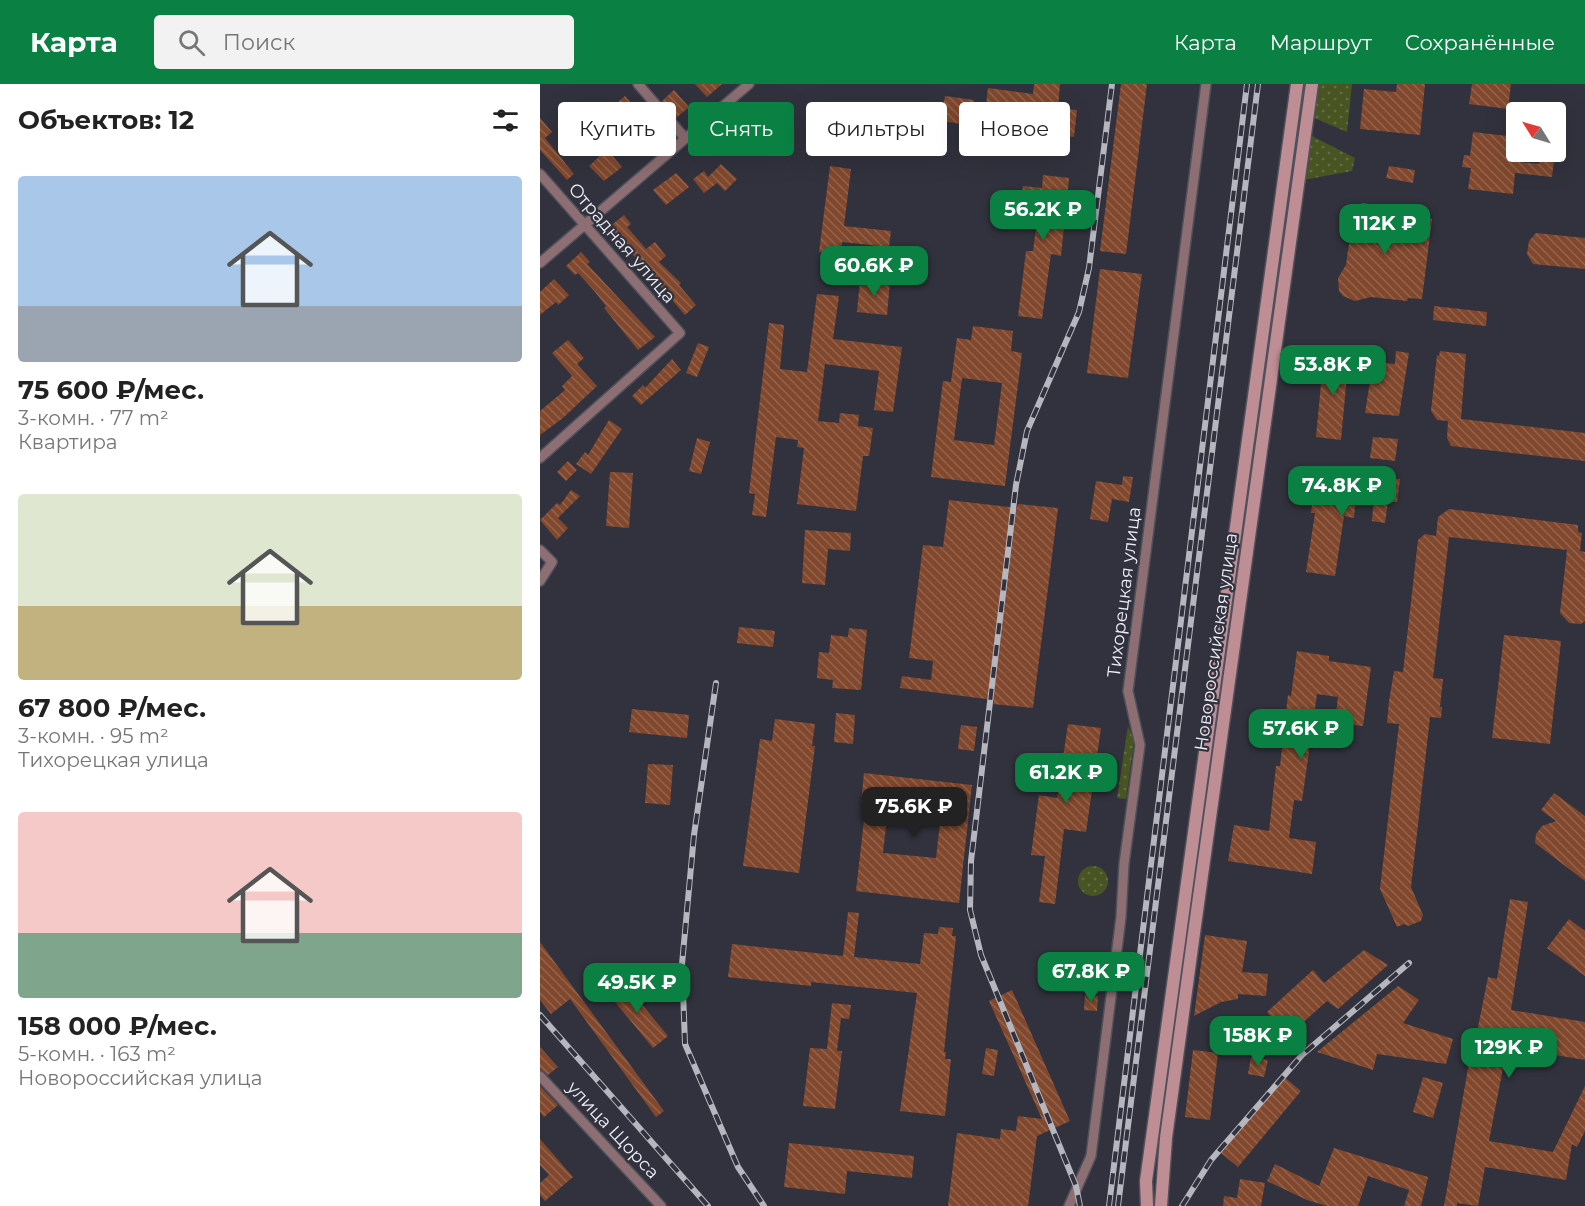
<!DOCTYPE html>
<html lang="ru">
<head>
<meta charset="utf-8">
<style>
	:root { --surface:#fff; --page:#f2f2f2; --text:#222; --muted:#767676; --accent:#0b8043 }
	body { margin:0; font-family:Montserrat,sans-serif; background:var(--page); color:var(--text); height:100vh; display:flex; flex-direction:column; font-size:22px; white-space:nowrap }
	* { box-sizing:border-box; margin:0 }
	p { font-size:20px; color:var(--muted) }
	.icon { flex:none; width:33px; height:33px; fill:none; stroke:currentColor; stroke-width:2; stroke-linecap:round; stroke-linejoin:round }
	.map { position:relative; flex:1; overflow:hidden }
	.side { display:flex; flex-direction:column; background:var(--surface); width:540px }
	.side>* { flex:none }
	.hud { position:absolute; left:18px; top:18px; width:570px; height:54px; display:flex; gap:12px }
	.needle { width:39px; rotate:307deg }
	.tools { position:absolute; left:966px; top:18px; display:grid; gap:12px }
	.tools a { display:grid; place-items:center; width:60px; height:60px; border-radius:6px; background:var(--surface); box-shadow:0 6px 24px #0002; font-size:30px }
	.price { position:absolute; translate:-50% -51px; padding:0 14px; border-radius:12px; background:var(--accent); color:#fff; font-size:20px; line-height:39px; filter:drop-shadow(0 2px 3px #0008) }
	.price::after { content:''; position:absolute; left:50%; top:36px; width:18px; height:14px; margin-left:-9px; background:inherit; clip-path:polygon(0 0,100% 0,50% 100%) }
	.price.active { background:#222; color:#fff }
	ul { padding:0; list-style:none }
	li { display:grid; align-content:center; gap:12px; height:318px; padding:0 18px }
	li span { display:grid; place-items:center; height:186px; border-radius:6px; color:#555 }
	li>.icon { margin-inline-start:auto }
	span .icon { width:108px; height:108px; fill:#fffc; stroke-width:1 }
	li b { font-size:26px }
	h2 { display:flex; justify-content:space-between; align-items:center; height:72px; padding:0 18px; font-size:26px }
	.tag { padding:0 21px; border-radius:6px; background:var(--surface); box-shadow:0 6px 24px #0002; font-size:21px; line-height:54px }
	.tag.active { background:var(--accent); color:#fff }
	header { display:flex; align-items:center; gap:36px; box-sizing:border-box; height:84px; padding:0 30px; background:var(--accent); color:#fff }
	header strong { font-size:28px }
	nav { display:flex; gap:33px; margin-inline-start:auto; font-size:21px }
	.search { width:420px; height:54px; background:var(--page); display:flex; align-items:center; gap:15px; box-sizing:border-box; padding:0 21px; border-radius:6px; color:var(--muted); font-size:22px }
	main { display:flex; flex:1; min-height:0 }
	.map>svg:first-child { display:block }
	.grass { fill:url(#grass-dots) }
	.building { fill:url(#building-back-hatch); fill-rule:evenodd }
	.lines { fill:none; stroke-linecap:round; stroke-linejoin:round }
	.street-casing { stroke:#50505b; stroke-width:12 }
	.secondary-casing { stroke:#50505b; stroke-width:15 }
	.street { stroke:#8d6e72; stroke-width:9 }
	.secondary { stroke:#bf8e95; stroke-width:12 }
	.rail-casing { stroke:#b6b6bf; stroke-width:6 }
	.rail { stroke:#32323e; stroke-width:4; stroke-dasharray:11; stroke-linecap:butt }
	.labels { text-anchor:middle; dominant-baseline:central; stroke-width:4.5; stroke-linejoin:round; paint-order:stroke }
	.street-label { font-size:18px; fill:#ededf5; stroke:#32323e }
</style>
</head>
<body>
<header>
<strong>Карта</strong>
<div class="search"><svg class="icon" aria-label="search" viewBox="0 0 24 24"><circle cx="10" cy="10" r="6"/><path d="M15 15l6 6"/></svg>Поиск</div>
<nav><a>Карта</a><a>Маршрут</a><a>Сохранённые</a></nav>
</header>
<main>
<section class="side">
<h2>Объектов: 12<svg class="icon" aria-label="filters" viewBox="0 0 24 24"><path d="M4 7h16M4 17h16"/><circle cx="9" cy="7" r="2"/><circle cx="15" cy="17" r="2"/></svg></h2>
<ul>
<li><span style="background:linear-gradient(#a9c7e8 70%,#9aa5b1 0)"><svg class="icon" aria-label="home" viewBox="0 0 24 24"><path d="M3 11l9-7 9 7M6 9v11h12V9"/></svg></span><div><b>75 600 ₽/мес.</b><p>3-комн. · 77 m²</p><p>Квартира</p></div></li>
<li><span style="background:linear-gradient(#dfe7d0 60%,#c2b280 0)"><svg class="icon" aria-label="home" viewBox="0 0 24 24"><path d="M3 11l9-7 9 7M6 9v11h12V9"/></svg></span><div><b>67 800 ₽/мес.</b><p>3-комн. · 95 m²</p><p>Тихорецкая улица</p></div></li>
<li><span style="background:linear-gradient(#f6c9c9 65%,#7fa58c 0)"><svg class="icon" aria-label="home" viewBox="0 0 24 24"><path d="M3 11l9-7 9 7M6 9v11h12V9"/></svg></span><div><b>158 000 ₽/мес.</b><p>5-комн. · 163 m²</p><p>Новороссийская улица</p></div></li>
</ul>
</section>
<div class="map">
<svg width="1045" height="1122" viewBox="0 0 1045 1122">
	<defs>
		<pattern id="grass-dots" width="8" height="8" patternUnits="userSpaceOnUse" patternTransform="scale(1.5)"><rect width="8" height="8" fill="#485523"/><path d="M2 2h.1M6 6h.1" fill="none" stroke="#636e44" stroke-width="1.8" stroke-linecap="round"/></pattern>
		<pattern id="building-back-hatch" width="6" height="6" patternUnits="userSpaceOnUse" patternTransform="scale(1.5)"><rect width="6" height="6" fill="#81482d"/><path d="M-1 5l2 2M0 0l6 6M5-1l2 2" fill="none" stroke="#93634c"/></pattern>
	</defs>
	<rect width="100%" height="100%" fill="#32323e"/>
	<path class="grass" d="M778 0H812L807 48 772 33Z
		M770 51 815 74 812 87 763 96Z
		M588 642 594 657 586 715 577 714Z
		M538 797a15 15 0 1 1 30 0a15 15 0 1 1-30 0Z"/>
	<path class="building" d="M155 0H182L167 13Z
		M494 0H520L518 24 537 26 534 53 514 50 516 37 456 30V22L446 21 448 4 493 10Z
		M581 0H607L586 170 560 167Z
		M857 0H885L880 51 820 45 824 5 856 8Z
		M932 0H971L968 25 929 20Z
		M134 6 149 23 136 34 122 17Z
		M85 12 99 28 107 21 126 42 114 53 110 49 95 61 82 47 64 62 82 83 64 97 49 82 59 73 40 50Z
		M405 12 434 16 430 41 401 37Z
		M0 34 12 48 5 54 34 90 27 96 0 66Z
		M202 36 209 45 194 58 187 49Z
		M933 48 976 53 978 78 999 80 1001 68H1015L1012 93 975 89 973 110 928 105 931 84 922 83 924 71 930 72Z
		M344 50 368 53 367 65 342 63Z
		M181 80 197 95 185 107 177 99 164 109 153 95 164 87 168 93Z
		M290 82 311 85 304 142 351 147 349 163 302 158 300 171 279 168Z
		M849 82 875 86 873 99 846 94Z
		M136 89 149 103 126 121 113 106Z
		M503 91 529 94 521 172 511 170 502 235 478 232 486 167H493L498 128 480 125 483 102 502 104Z
		M823 119 830 120 840 128 892 135 882 215 868 214 867 217 831 213 815 217 803 212 799 207 798 194 806 181 810 152 805 141V134L812 124Z
		M84 131 91 140 87 143 106 165 115 158 126 172 119 178 141 199 139 201 156 221 145 231 69 143Z
		M996 149 1045 154V185L993 180 987 170 989 157Z
		M41 168 50 178 47 180 115 253 98 266 64 224 66 222 55 208 38 189 35 191 26 182Z
		M560 185 602 190 588 294 547 289Z
		M14 195 29 211 18 221 16 218 0 231V208Z
		M320 195 350 198 347 231 317 228Z
		M277 210 299 212 293 255 362 263 353 328 334 326 339 287 285 280 278 337 299 339 300 329 319 331 318 342 333 344 329 372H323L316 427 257 420 264 364 257 363 258 356 236 353 226 433 212 431 215 410 209 409 229 239 244 241 240 285 267 288Z
		M894 222 947 228 946 242 893 236Z
		M433 242 473 247 471 267 482 269 465 402 391 393 403 297 411 298 417 254 431 256ZM422 294 462 299 454 361 414 356Z
		M28 256 44 274 37 280 57 302 23 334 0 351V327L25 306 22 302 32 292 12 269Z
		M158 259 169 263 157 293 146 289Z
		M856 267 869 269 859 332 825 329 833 278 855 280Z
		M900 267 926 270 921 335 1045 349V377L911 362 907 354 908 337 897 336 891 327 897 271 899 272Z
		M784 268 809 270 801 356 776 353Z
		M132 275 141 286 101 321 92 312 103 301 105 304Z
		M69 336 82 345 51 390 36 380 45 368 48 371Z
		M833 353 858 355 855 377 830 374Z
		M157 354 170 358 161 390 149 387Z
		M28 377 37 386 26 397 17 388Z
		M70 388 93 389 89 444 66 442Z
		M583 392 593 393 589 418 572 415 568 438 550 435 556 397 582 401Z
		M835 393 860 395 857 418H848L845 439 832 437 834 413 816 411 814 434 804 432 795 492 766 488 775 429H771L775 395 834 402Z
		M31 406 40 412 18 434 28 444 17 456 0 436 17 419 20 421Z
		M409 416 477 424 478 420 518 424 493 624 453 620 454 616 360 604 362 592 391 596 393 577 369 574 383 461 403 463Z
		M909 425 1038 441V448L1042 449 1040 467 1045 468V537L1041 540 1029 539 1020 529 1027 466 909 453 893 594 903 595 900 623H902L901 634 890 633 871 803 883 831 881 837 868 842 864 840 857 843 840 805 859 640 847 639 849 617 854 587 863 588 878 456 885 450 896 452 898 433Z
		M265 446 311 449 310 467 288 465 285 501 262 499Z
		M199 543 235 547 233 563 197 559Z
		M309 544 327 546 321 606 292 604 293 596 277 594 279 568 289 569 291 551 308 553Z
		M964 551 1021 557 1010 660 952 654Z
		M757 567 789 572V577L831 583 823 642 795 639 798 613 777 610 762 717 754 716 749 754 776 758 772 790 688 777 694 741 729 747 736 682H740L748 611 751 612Z
		M92 625 149 631 147 654 89 648Z
		M296 629 315 631 313 660 294 658Z
		M235 635 275 640 272 662H275L259 789 203 782 220 655 232 657Z
		M528 640 561 644 546 748 524 745 515 820 499 818 505 772 491 771 499 711 517 714Z
		M421 641 437 643 434 667 418 665Z
		M108 680 133 681 130 721 105 719Z
		M324 689 432 701 419 819 316 807 326 718H321ZM348 724 401 730 396 774 343 769Z
		M1014 709 1045 732V797L995 759 996 750 1002 742 1016 737 1001 726Z
		M970 815 988 818 971 926 1045 938V976L967 963 949 1057 1013 1068 1045 1002V1047L1037 1063 1032 1060 1026 1096 945 1083 938 1122 917 1119V1122H904L931 967 933 968 948 893 957 895Z
		M308 828 319 829 314 873 380 880 384 849 398 850 399 843 413 844 412 852H416L404 968H406L405 975H411L405 1032 360 1027 377 909 271 898V902L188 893 192 860 303 872Z
		M1029 835 1045 847V892L1007 864Z
		M665 851 707 857 702 888 728 890 726 912 698 910V915L681 918 654 932Z
		M0 858 124 1027 116 1033 30 915 11 930 0 916Z
		M824 866 848 881 798 925 787 917 748 952 727 928 773 886 784 899Z
		M81 895 128 952 113 964 66 907Z
		M858 902 879 916 863 939 913 955 906 980 837 970 833 986 777 968Z
		M472 906 530 1037 497 1052 488 1122H408L417 1049 460 1055 461 1045 476 1047 478 1032 502 1035 449 917Z
		M545 911 558 912 557 927 544 926Z
		M292 919 311 921 309 935 301 934 297 967H302L295 1025 263 1022 270 964 287 965Z
		M0 963 18 983 8 991 0 985Z
		M446 964 458 966 454 992 442 990Z
		M653 966 678 969 670 1036 645 1033Z
		M711 973 728 976 724 993 708 990Z
		M744 993 761 1007 698 1083 681 1069Z
		M883 993 903 999 893 1034 873 1028Z
		M0 1002 18 1021 4 1033 0 1028Z
		M0 1055 33 1093 5 1117 0 1111V1099L9 1091 0 1081Z
		M249 1059 374 1072 372 1094 307 1087 305 1110 244 1103Z
		M794 1064 888 1093 881 1122H864L869 1106 828 1092 818 1122H787L767 1116 727 1097 735 1080 779 1102Z
		M700 1095 725 1099 721 1122H683L684 1112 697 1114Z"/>
	<g class="lines">
		<defs>
			<path id="street" d="M98 0 145 54
				M0 90 140 249 0 374
				M0 179 209 0
				M0 466 12 478 0 497
				M0 992 121 1122
				M529 1122 551 1072 581 833 584 780 600 661 588 607 666 0"/>
			<path id="secondary" d="M607 1122 606 1097 757 0
				M621 1122 626 1054 654 849 772 0"/>
		</defs>
		<use href="#street" class="street-casing"/>
		<use href="#secondary" class="secondary-casing"/>
		<use href="#street" class="street"/>
		<use href="#secondary" class="secondary"/>
		<defs>
			<path id="rail" d="M176 599 154 751 142 880 145 960 198 1083 224 1122
				M0 931 168 1122
				M540 1122 536 1102 441 871 430 826 431 777 476 401 487 347 539 228 549 184 572 0
				M569 1122 707 0
				M578 1122 718 0
				M642 1122 671 1076 762 971 869 879"/>
		</defs>
		<use href="#rail" class="rail-casing"/>
		<use href="#rail" class="rail"/>
	</g>
	<g class="labels">
		<g class="street-label">
			<text transform="translate(82 159) rotate(49)">Отрадная улица</text>
			<text transform="translate(584 508) rotate(-83)">Тихорецкая улица</text>
			<text transform="translate(676 558) rotate(-82)">Новороссийская улица</text>
			<text transform="translate(73 1046) rotate(47)">улица Щорса</text>
		</g>
	</g>
</svg>
<div class="tools">
<a><svg class="needle" viewBox="-14 -14 28 28"><path d="M0-13l5 13h-10z" fill="#e53935"/><path d="M0 13l5-13h-10z" fill="#767676"/></svg></a>
</div>
<b class="price" style="left:503px;top:157px">56.2K ₽</b>
<b class="price" style="left:845px;top:171px">112K ₽</b>
<b class="price" style="left:334px;top:213px">60.6K ₽</b>
<b class="price" style="left:793px;top:312px">53.8K ₽</b>
<b class="price" style="left:802px;top:433px">74.8K ₽</b>
<b class="price" style="left:761px;top:676px">57.6K ₽</b>
<b class="price" style="left:526px;top:720px">61.2K ₽</b>
<b class="price active" style="left:374px;top:754px">75.6K ₽</b>
<b class="price" style="left:551px;top:919px">67.8K ₽</b>
<b class="price" style="left:97px;top:930px">49.5K ₽</b>
<b class="price" style="left:718px;top:983px">158K ₽</b>
<b class="price" style="left:969px;top:995px">129K ₽</b>
<div class="hud">
<a class="tag">Купить</a>
<a class="tag active">Снять</a>
<a class="tag">Фильтры</a>
<a class="tag">Новое</a>
</div>
</div>
</main>
</body>
</html>
